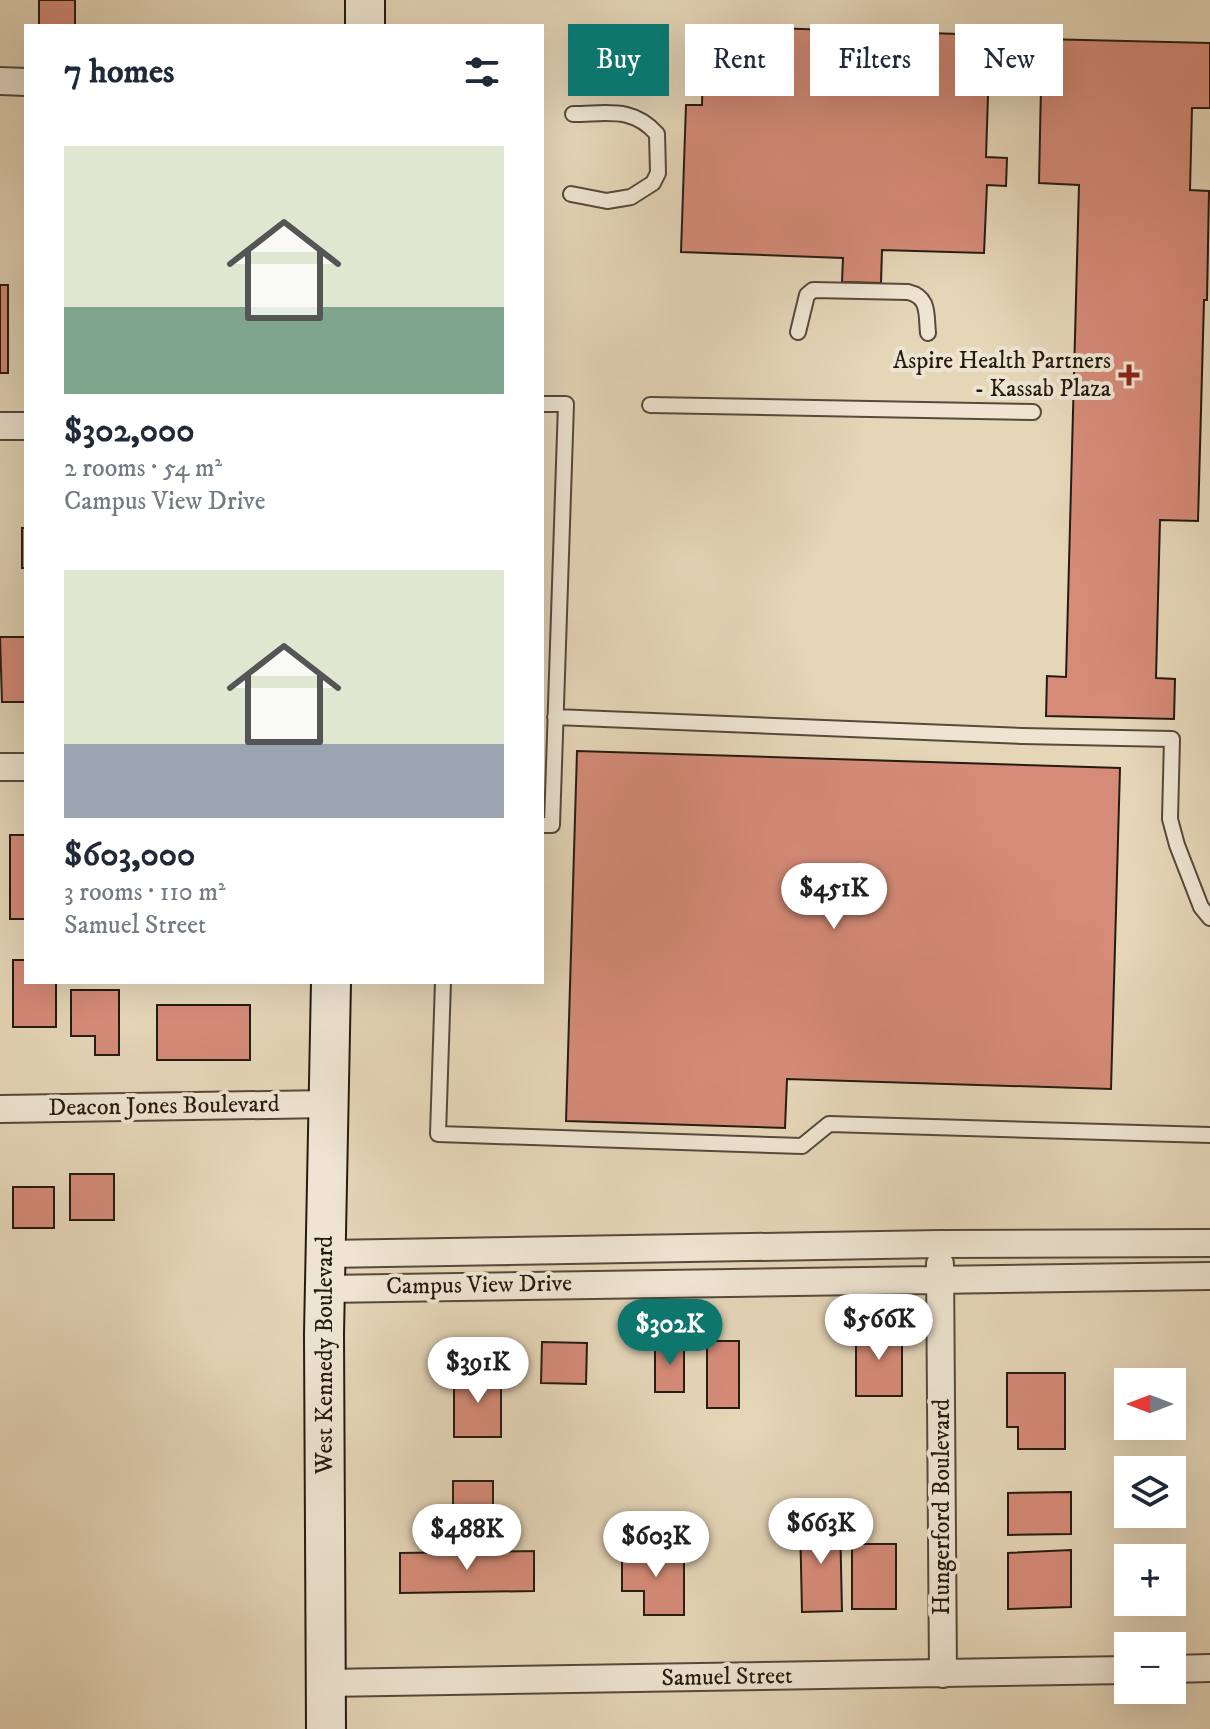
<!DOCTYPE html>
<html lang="en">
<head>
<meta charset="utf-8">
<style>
	:root { --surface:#fff; --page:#f6f6f7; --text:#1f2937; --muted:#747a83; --accent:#0f766e }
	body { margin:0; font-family:"IM FELL DW Pica",serif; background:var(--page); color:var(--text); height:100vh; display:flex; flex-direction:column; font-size:30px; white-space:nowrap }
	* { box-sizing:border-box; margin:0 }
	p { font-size:26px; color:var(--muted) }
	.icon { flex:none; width:44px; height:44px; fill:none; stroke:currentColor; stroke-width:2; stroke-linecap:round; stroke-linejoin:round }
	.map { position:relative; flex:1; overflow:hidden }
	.side { position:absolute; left:24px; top:24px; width:520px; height:960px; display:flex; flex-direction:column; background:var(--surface); border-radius:0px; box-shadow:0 8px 32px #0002 }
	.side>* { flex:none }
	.guide { position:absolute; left:568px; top:24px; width:522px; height:72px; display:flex; gap:16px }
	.needle { width:52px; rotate:270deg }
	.fabs { position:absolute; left:1114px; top:1368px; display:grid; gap:16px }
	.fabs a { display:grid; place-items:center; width:72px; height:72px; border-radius:0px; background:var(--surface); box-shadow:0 8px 32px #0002; font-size:40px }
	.price { position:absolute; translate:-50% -68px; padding:0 18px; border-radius:28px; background:#fff; color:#222; font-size:26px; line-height:52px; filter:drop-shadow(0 2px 4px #0008) }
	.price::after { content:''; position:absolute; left:50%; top:48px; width:24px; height:18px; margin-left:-12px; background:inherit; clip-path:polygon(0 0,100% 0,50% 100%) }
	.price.on { background:var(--accent); color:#fff }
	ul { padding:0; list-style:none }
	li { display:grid; align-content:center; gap:16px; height:424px; padding:0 40px }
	li span { display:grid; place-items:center; height:248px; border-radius:0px; color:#555 }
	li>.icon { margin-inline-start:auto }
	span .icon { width:144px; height:144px; fill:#fffc; stroke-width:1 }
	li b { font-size:34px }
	h2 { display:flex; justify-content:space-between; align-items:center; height:96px; padding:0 40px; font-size:34px }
	.chip { padding:0 28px; border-radius:0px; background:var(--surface); box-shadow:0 8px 32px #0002; font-size:28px; line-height:72px }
	.chip.on { background:var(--accent); color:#fff }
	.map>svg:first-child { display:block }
	.building { fill:#d58b78; stroke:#251c11; stroke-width:2 }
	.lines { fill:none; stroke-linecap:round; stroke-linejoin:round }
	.lane-casing { stroke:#554a3b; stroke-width:18 }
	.street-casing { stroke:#554a3b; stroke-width:30 }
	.secondary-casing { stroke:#251c11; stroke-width:42 }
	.lane { stroke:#eee4d1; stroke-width:14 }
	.street { stroke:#eee4d1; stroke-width:26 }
	.secondary { stroke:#eee4d1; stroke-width:38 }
	.poi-dot { fill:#8f2418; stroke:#eee4d1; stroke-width:3 }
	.labels { text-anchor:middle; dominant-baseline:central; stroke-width:8; stroke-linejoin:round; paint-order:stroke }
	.poi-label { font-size:24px; fill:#251c11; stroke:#eee4d1; text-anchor:end }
	.street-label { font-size:24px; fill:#251c11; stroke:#eee4d1 }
</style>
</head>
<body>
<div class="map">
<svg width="1210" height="1729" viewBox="0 0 1210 1729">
	<rect width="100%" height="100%" fill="#e5d6b8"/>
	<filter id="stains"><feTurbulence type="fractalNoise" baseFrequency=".0025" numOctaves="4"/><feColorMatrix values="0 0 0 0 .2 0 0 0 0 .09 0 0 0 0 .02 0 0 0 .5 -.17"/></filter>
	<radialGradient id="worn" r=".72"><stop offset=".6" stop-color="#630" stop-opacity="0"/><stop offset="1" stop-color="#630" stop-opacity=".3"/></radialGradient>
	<path class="building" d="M39 0H75V26H39Z
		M704 26 990 35 986 157 1007 158 1006 186 987 185 984 253 882 250 881 283 842 282 843 258 681 252 686 105H702Z
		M1042 39 1210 43V108H1192L1190 190 1209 191 1207 300H1204L1198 521 1160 520 1156 678 1175 679 1174 719 1046 716 1047 676 1066 677 1079 185 1039 183Z
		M0 285H8V373H0Z
		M22 528H26V568H22Z
		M0 637H26V702H2Z
		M577 751 1120 768 1111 1089 787 1079 785 1128 566 1121Z
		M10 835H26V919H10Z
		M13 960H26V982H56V1027H13Z
		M71 990H119V1055H95V1036H71Z
		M157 1005H250V1060H157Z
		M70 1174H114V1220H70Z
		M13 1187H54V1228H13Z
		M856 1328H902V1396H856Z
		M707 1341H739V1408H707Z
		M542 1342 587 1343 586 1384 541 1383Z
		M655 1342H684V1392H655Z
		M454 1373H501V1437H454Z
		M1007 1373H1065V1449H1018V1427H1007Z
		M453 1481H493V1527H453Z
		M1071 1492V1534L1008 1535V1493Z
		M840 1520 842 1611 802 1612 800 1521Z
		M852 1544H896V1609H852Z
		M622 1550H684V1615H644V1591H622Z
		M1071 1550V1607L1008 1609V1553Z
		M534 1551V1591L400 1593V1553Z"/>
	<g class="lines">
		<defs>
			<path id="lane" d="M571 194 607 201 631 197 653 183 658 173 657 134C632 106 607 114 573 114
				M798 332 807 295 813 290 908 292C930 297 926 315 928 333
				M542 404H566L552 825H542
				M650 405 1033 412
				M555 717 1022 736 1172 739 1170 819 1177 845 1201 907 1210 918
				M443 982 438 1134 802 1146 829 1124 1210 1135"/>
			<path id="street" d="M0 81 26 82
				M0 426H26
				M0 767H26
				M0 1109 328 1104
				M325 1254 940 1244 1210 1243
				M940 1264 943 1674
				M325 1289 1210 1276
				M1172 1669 1210 1668
				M326 1683 1128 1670"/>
			<path id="secondary" d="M365 26V0
				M326 1729 324 1334 331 982"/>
		</defs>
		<use href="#lane" class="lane-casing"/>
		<use href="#street" class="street-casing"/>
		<use href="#secondary" class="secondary-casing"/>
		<use href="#lane" class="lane"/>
		<use href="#street" class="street"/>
		<use href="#secondary" class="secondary"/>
	</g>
	<path class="poi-dot" d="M1125 363h8v8h8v8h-8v8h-8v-8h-8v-8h8z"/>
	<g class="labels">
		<g class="poi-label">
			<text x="1111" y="361">Aspire Health Partners<tspan x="1111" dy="28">- Kassab Plaza</tspan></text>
		</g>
		<g class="street-label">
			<text transform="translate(164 1106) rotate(-1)">Deacon Jones Boulevard</text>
			<text transform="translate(479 1285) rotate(-1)">Campus View Drive</text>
			<text transform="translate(325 1355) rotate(-90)">West Kennedy Boulevard</text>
			<text transform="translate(942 1507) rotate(-90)">Hungerford Boulevard</text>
			<text transform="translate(727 1677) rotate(-1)">Samuel Street</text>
		</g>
	</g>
	<rect width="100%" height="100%" filter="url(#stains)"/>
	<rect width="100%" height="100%" fill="url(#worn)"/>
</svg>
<div class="fabs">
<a><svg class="needle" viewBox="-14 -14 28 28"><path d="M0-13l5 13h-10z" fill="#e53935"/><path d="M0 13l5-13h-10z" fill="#747a83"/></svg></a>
<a><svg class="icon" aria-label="layers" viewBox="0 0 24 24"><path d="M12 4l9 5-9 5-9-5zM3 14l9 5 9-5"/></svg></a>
<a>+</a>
<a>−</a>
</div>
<b class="price" style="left:834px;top:931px">$451K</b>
<b class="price" style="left:879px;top:1362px">$566K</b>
<b class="price on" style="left:670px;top:1367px">$302K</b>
<b class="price" style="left:478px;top:1405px">$391K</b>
<b class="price" style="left:821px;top:1566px">$663K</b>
<b class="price" style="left:467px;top:1572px">$488K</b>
<b class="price" style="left:656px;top:1579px">$603K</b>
<div class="guide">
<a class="chip on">Buy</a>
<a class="chip">Rent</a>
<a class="chip">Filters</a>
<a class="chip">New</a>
</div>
<section class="side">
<h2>7 homes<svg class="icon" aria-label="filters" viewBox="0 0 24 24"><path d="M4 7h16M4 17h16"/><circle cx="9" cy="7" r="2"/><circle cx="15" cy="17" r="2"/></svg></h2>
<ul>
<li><span style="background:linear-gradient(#dfe7d0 65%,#7fa58c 0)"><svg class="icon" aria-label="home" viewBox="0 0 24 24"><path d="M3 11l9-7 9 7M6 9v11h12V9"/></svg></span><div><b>$302,000</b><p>2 rooms · 54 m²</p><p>Campus View Drive</p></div></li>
<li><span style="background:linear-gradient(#dfe7d0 70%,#9aa5b1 0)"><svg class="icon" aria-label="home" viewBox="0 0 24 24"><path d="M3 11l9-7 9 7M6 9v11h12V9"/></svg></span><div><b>$603,000</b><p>3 rooms · 110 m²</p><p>Samuel Street</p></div></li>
</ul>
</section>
</div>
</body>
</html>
